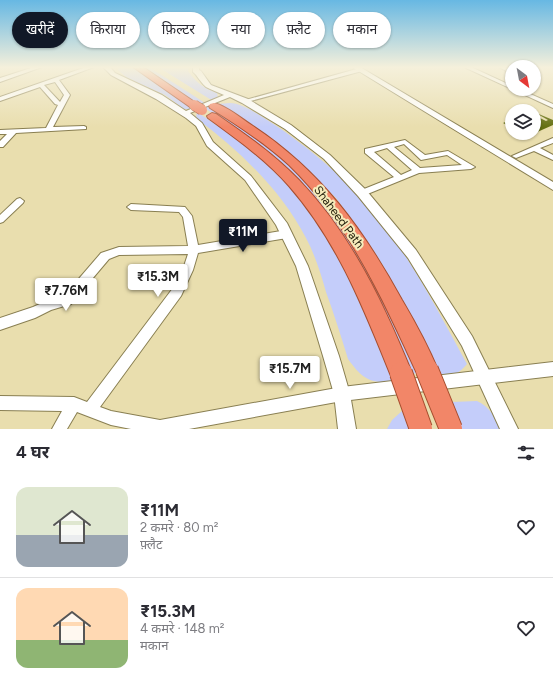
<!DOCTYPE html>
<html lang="hi">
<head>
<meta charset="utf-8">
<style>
	:root { --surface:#fff; --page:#f2f2f3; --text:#2b2b33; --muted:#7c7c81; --line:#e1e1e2; --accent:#111827 }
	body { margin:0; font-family:Figtree,"Noto Sans Devanagari",sans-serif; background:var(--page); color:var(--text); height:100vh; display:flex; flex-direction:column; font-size:15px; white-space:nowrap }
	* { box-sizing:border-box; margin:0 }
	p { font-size:13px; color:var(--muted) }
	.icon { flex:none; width:22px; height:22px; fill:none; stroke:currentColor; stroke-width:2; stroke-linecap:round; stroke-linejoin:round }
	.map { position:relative; height:429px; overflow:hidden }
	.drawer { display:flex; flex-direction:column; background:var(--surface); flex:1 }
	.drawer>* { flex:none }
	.guide { position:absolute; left:12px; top:12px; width:529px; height:36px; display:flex; gap:8px }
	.needle { width:26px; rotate:148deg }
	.fabs { position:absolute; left:505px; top:60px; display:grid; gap:8px }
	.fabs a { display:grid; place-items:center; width:36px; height:36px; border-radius:50%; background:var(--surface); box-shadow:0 1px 3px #0004; font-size:20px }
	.price { position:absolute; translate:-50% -34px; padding:0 9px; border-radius:4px; background:#fff; color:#222; font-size:13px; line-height:26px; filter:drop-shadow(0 1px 2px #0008) }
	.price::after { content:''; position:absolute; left:50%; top:24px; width:12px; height:9px; margin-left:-6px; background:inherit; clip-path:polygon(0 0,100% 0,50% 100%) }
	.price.on { background:var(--accent); color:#fff }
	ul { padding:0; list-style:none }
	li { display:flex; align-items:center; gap:12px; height:100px; padding:0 16px }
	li+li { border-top:1px solid var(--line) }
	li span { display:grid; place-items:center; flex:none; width:112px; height:80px; border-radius:12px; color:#555 }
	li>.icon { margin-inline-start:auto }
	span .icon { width:48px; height:48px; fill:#fffc; stroke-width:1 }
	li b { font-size:17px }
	h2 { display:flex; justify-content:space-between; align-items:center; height:48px; padding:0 16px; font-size:17px }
	.chip { padding:0 14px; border-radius:18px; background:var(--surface); box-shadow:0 1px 3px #0004; font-size:14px; line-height:36px }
	.chip.on { background:var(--accent); color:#fff }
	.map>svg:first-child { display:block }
	.green { fill:#c4cdfa }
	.building { fill:#657012 }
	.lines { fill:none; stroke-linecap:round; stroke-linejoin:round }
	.minor-casing { stroke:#897f52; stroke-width:2 }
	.tertiary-casing { stroke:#897f52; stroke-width:2 }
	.trunk-casing { stroke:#a74e2f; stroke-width:2 }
	.minor { fill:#fff; fill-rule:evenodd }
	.tertiary { fill:#fff; fill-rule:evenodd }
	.trunk { fill:#f28668; fill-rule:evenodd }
	.trunk-bridge-far1-casing { stroke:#a74e2f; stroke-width:11; stroke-linecap:butt }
	.trunk-bridge-casing { stroke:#a74e2f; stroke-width:24; stroke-linecap:butt }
	.trunk-bridge-far1 { stroke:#f28668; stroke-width:10 }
	.trunk-bridge { stroke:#f28668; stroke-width:22 }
	.labels { text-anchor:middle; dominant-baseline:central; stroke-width:4; stroke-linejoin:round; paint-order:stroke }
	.street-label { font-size:12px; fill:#221e0b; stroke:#f6ebbb }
</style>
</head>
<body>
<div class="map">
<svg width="553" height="429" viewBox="0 0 553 429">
	<rect width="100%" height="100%" fill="#e9deae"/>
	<path class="green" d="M119 67H135L194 109H184L165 95 127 78 118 70Z
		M144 67H149L261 139 274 149 321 198 368 266 419 372 411 375 349 249 243 134Z
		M158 67H189L188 71C197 83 202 87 217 93L218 98 213 101Z
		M230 103C244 103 265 119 278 127 319 155 361 192 390 233 419 274 443 320 467 364 460 373 452 376 442 380L382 264 336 198 287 152 217 104Z
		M197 112C221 128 245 143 266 162 326 217 368 305 393 382 369 384 361 377 348 359 341 336 334 314 326 292 321 274 315 255 306 238 281 190 239 150 196 118Z
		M477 401C489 406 496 418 501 429H461L452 402Z
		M402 411 409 429H387L392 420Z"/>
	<path class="building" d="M534 112 553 120V125L526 137 519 133H534V125L538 124 534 122V115L546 121 548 120Z
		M512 119V125L509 126 503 123Z"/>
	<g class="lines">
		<defs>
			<path id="minor" d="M34 67H42L0 82V78Z
				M86 67H94L59 80 70 95 53 127 84 126 86 127V129L16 133 3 147H0V141L7 134H0V130L46 128 58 105 55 104 40 87 0 101V97ZM55 82 64 95 60 102 44 85Z
				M464 67H471L512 86V89H519L553 104V108Z
				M499 67H506L512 70V74Z
				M534 67H537L534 70Z
				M360 68 363 70 362 71 247 102 242 101Z
				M553 138V143L540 148 553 155V160L534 151 516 158 512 156Z
				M405 140 425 155 448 151 475 167 471 169 419 173 365 195H359L358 193 359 191 394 177 365 153V149ZM404 144 421 160 447 155 462 165 420 168 394 147ZM387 148 412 170 401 175 374 152Z
				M20 198 24 201 23 203 3 222 0 223V215L17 199Z
				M131 204 185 207 192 216 198 245 287 230 290 231 292 234 290 237 287 238 198 253 193 270 181 296 100 407 111 411 160 420 342 387 553 362V376L342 401 189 429H131L111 425 77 412 67 429H52L62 411 0 410V396L74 397 87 402 173 288 183 269 188 254 119 255 109 259 71 304 51 310 35 318 0 330V318L33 307 49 300 64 296 101 253 119 247 188 246 183 217 179 212 131 210 127 207Z"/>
			<path id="tertiary" d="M103 67H110L115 73 162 95 186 111 224 95C218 92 211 90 206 87 200 82 198 76 193 72V67H199V70L201 71 211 85 248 99 291 125 330 155 366 190 416 250 472 336 518 429H500L462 346 408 258 358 196 324 159 285 129 242 103 230 97 190 113 202 123 213 142 251 176 287 223 308 266 339 356 350 394 356 429H338L334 394 323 356 296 266 276 225 245 180 207 146 196 126 186 118 156 99 111 75Z
				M352 67H360L553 182V190Z"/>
			<path id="trunk" d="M133 67H143L199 105 198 107H190Z
				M214 103C227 106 242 119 253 126 321 171 363 229 402 300 415 322 428 346 438 370L435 378 427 381 419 378C384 302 350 224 289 165 265 143 237 125 210 108L209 106 210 104Z
				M212 113 216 114C245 134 274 154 299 180 351 234 384 304 412 373L409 381 401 384 393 381C365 312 339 243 289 186 266 160 237 139 208 118L207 116Z"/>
		</defs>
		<use href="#minor" class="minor-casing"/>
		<use href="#tertiary" class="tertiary-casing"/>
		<use href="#trunk" class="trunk-casing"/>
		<use href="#minor" class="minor"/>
		<use href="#tertiary" class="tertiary"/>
		<use href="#trunk" class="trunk"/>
		<defs>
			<path id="trunk-bridge-far1" d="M194 105 202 110"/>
			<path id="trunk-bridge" d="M427 370 451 429
				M401 373 421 429"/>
		</defs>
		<use href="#trunk-bridge-far1" class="trunk-bridge-far1-casing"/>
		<use href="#trunk-bridge" class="trunk-bridge-casing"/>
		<use href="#trunk-bridge-far1" class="trunk-bridge-far1"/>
		<use href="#trunk-bridge" class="trunk-bridge"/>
	</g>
	<linearGradient id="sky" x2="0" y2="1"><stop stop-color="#67b8e3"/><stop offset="0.53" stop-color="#f5f0db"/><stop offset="1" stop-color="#f5f0db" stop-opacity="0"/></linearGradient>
	<rect width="553" height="127" fill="url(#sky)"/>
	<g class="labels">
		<g class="street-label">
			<text transform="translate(339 217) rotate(53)">Shaheed Path</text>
		</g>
	</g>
</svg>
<div class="fabs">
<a><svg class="needle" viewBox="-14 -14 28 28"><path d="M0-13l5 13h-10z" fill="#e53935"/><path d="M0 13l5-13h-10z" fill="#7c7c81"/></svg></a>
<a><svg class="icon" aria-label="layers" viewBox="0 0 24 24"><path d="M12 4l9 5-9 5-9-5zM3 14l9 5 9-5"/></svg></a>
</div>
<b class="price on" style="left:243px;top:253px">₹11M</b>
<b class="price" style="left:158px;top:298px">₹15.3M</b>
<b class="price" style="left:66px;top:312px">₹7.76M</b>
<b class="price" style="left:290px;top:390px">₹15.7M</b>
<div class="guide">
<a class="chip on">खरीदें</a>
<a class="chip">किराया</a>
<a class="chip">फ़िल्टर</a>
<a class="chip">नया</a>
<a class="chip">फ़्लैट</a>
<a class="chip">मकान</a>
</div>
</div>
<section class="drawer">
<h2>4 घर<svg class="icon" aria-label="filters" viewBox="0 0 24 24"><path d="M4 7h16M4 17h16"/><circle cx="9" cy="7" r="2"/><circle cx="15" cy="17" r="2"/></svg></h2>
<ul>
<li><span style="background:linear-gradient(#dfe7d0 60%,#9aa5b1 0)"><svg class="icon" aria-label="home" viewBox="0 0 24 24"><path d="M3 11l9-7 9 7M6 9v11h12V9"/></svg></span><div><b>₹11M</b><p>2 कमरे · 80 m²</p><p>फ़्लैट</p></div><svg class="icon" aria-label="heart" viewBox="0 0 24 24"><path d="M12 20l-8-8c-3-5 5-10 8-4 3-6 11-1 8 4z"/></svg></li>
<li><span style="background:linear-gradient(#ffd9b3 65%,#8fb573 0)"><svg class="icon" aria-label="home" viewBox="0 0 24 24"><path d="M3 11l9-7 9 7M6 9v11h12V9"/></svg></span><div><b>₹15.3M</b><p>4 कमरे · 148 m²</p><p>मकान</p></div><svg class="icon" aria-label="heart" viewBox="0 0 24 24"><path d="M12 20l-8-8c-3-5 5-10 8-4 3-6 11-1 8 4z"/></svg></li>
</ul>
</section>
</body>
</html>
